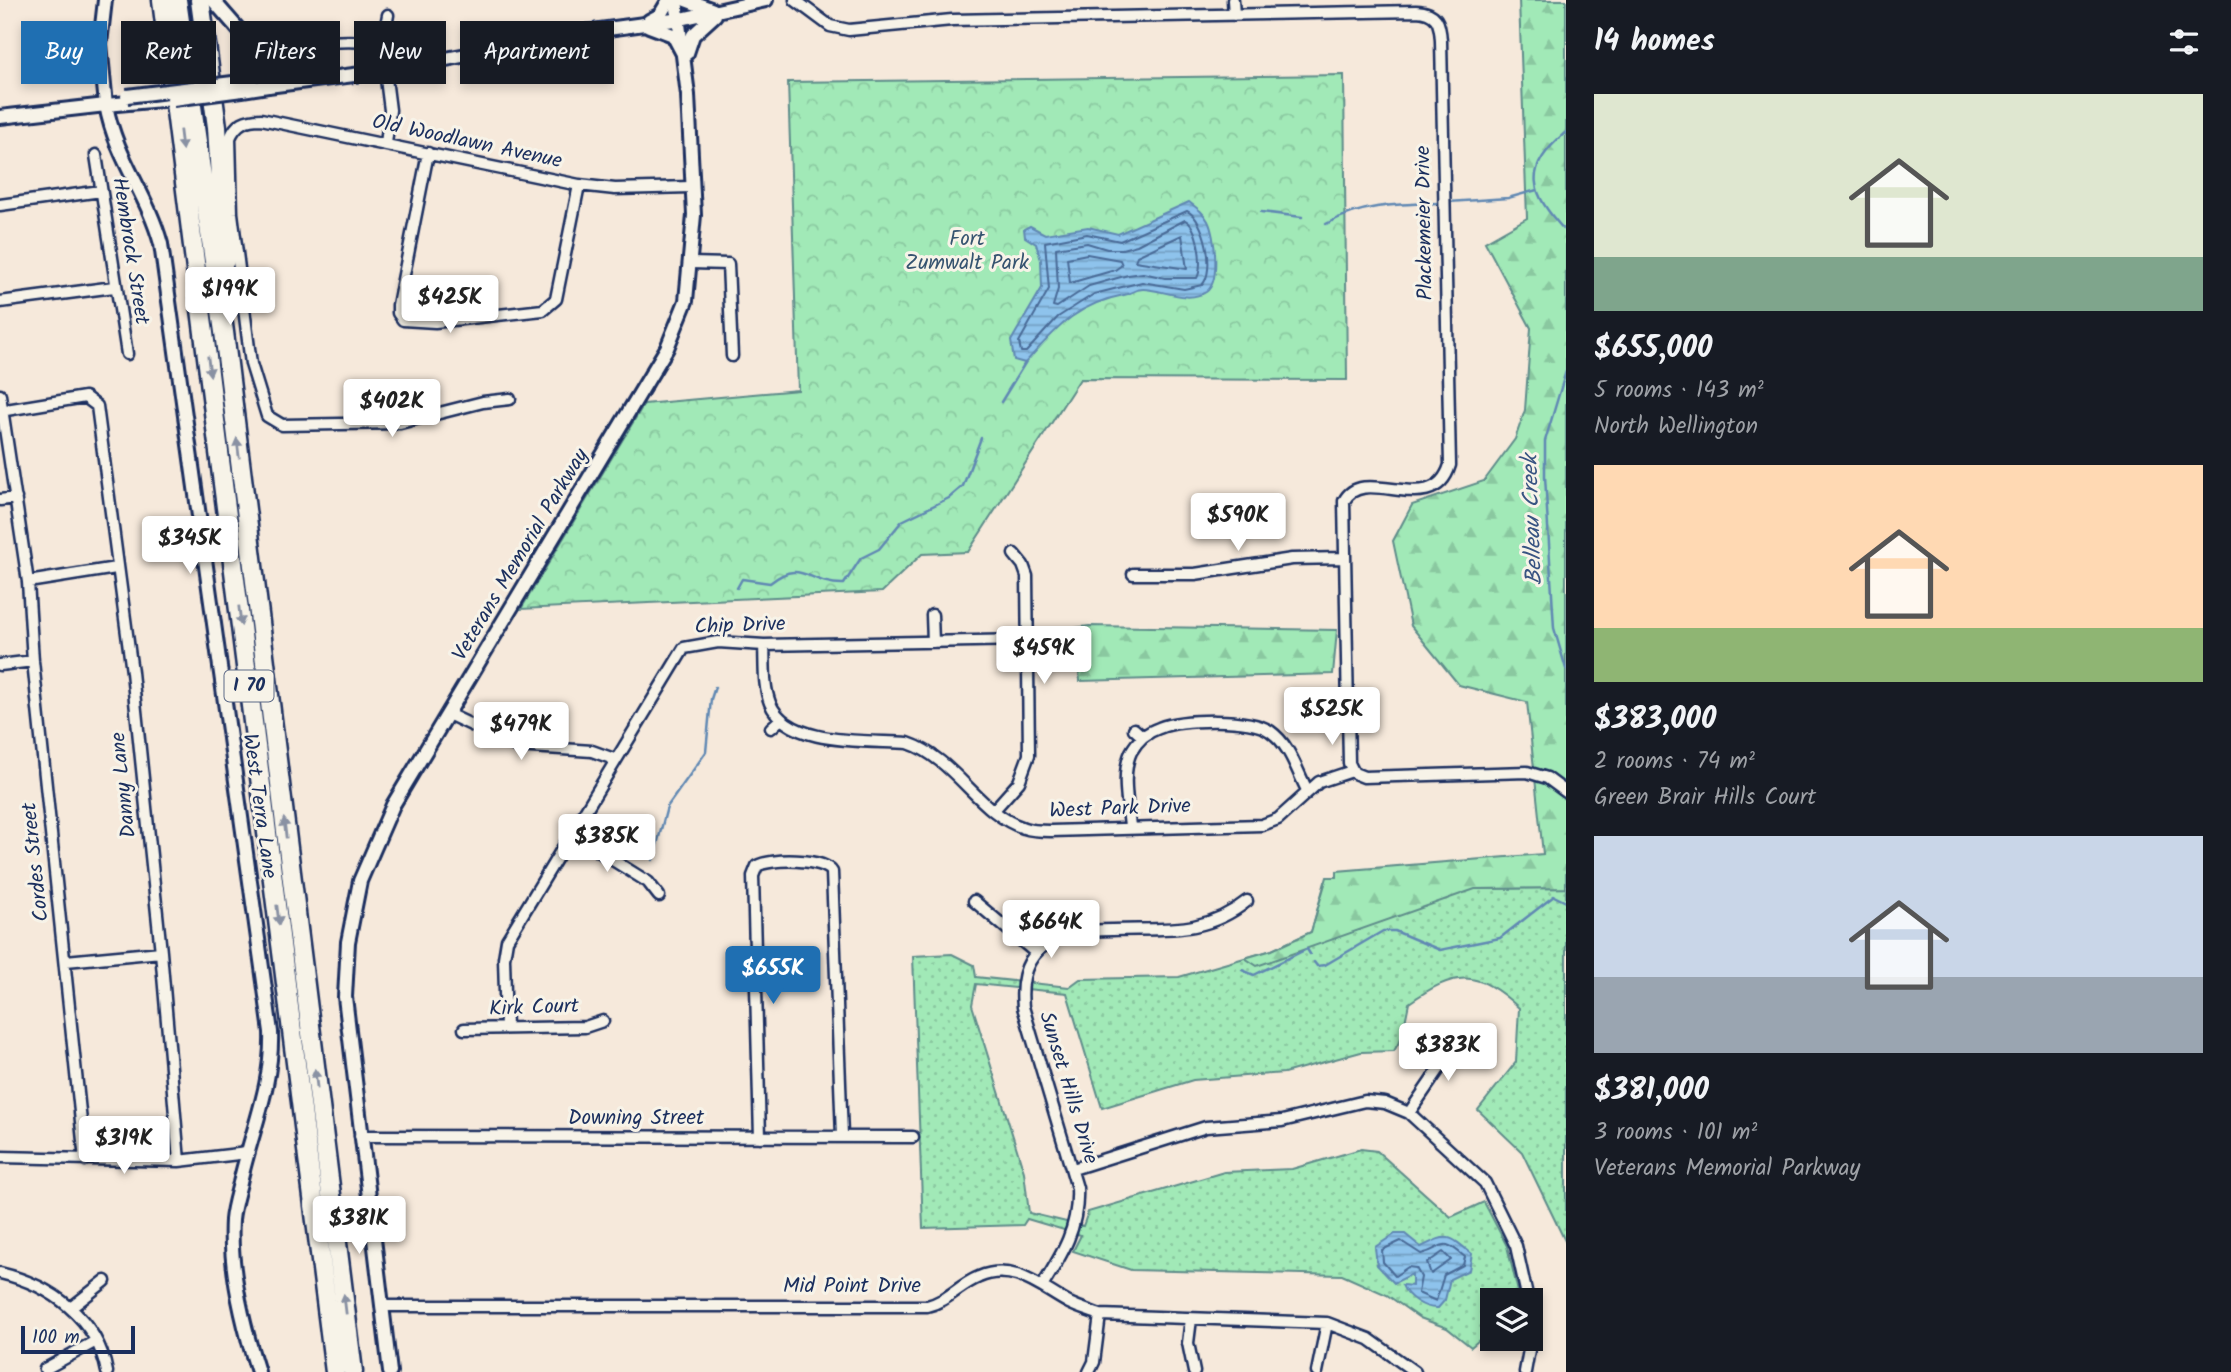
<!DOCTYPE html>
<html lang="en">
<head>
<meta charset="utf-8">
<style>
	:root { --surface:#171b24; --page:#242831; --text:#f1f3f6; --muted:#9ea1a6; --accent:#1f6fb2 }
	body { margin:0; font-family:Kalam,sans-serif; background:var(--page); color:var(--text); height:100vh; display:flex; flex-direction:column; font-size:26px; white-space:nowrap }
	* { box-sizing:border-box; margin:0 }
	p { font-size:23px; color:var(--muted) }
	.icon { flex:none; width:38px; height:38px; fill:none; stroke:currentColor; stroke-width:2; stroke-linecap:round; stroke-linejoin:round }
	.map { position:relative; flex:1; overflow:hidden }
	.drawer { display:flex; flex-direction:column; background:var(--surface); width:665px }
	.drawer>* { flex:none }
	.top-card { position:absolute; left:21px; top:21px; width:665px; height:63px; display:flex; gap:14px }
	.controls { position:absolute; left:1480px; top:1288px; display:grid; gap:14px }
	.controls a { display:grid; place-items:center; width:63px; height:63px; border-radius:0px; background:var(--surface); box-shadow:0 4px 10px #0003; font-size:35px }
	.scale { position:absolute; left:21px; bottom:18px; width:114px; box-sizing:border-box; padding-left:7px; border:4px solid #1b2f5e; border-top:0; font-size:19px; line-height:24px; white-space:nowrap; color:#1b2f5e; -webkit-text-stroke:5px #f7f3e8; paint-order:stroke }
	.price { position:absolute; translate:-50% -60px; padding:0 16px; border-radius:7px; background:#fff; color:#222; font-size:23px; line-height:46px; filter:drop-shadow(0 2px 4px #0008) }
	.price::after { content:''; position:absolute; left:50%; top:42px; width:21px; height:16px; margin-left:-10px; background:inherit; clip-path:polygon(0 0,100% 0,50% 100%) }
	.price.active { background:var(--accent); color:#fff }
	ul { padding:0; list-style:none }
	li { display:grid; align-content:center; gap:14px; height:371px; padding:0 28px }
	li span { display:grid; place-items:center; height:217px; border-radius:0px; color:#555 }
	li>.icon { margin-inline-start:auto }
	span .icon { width:126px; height:126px; fill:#fffc; stroke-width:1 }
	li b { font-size:30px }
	h2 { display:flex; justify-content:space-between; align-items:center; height:84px; padding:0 28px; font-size:30px }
	.chip { padding:0 24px; border-radius:0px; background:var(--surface); box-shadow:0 4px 10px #0003; font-size:24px; line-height:63px }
	.chip.active { background:var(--accent); color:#fff }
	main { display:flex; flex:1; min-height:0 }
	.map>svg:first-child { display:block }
	.grass { fill:url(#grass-dots); stroke:#5e8c8a; stroke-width:2 }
	.forest { fill:url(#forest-firs); stroke:#5e8c8a; stroke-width:2 }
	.park { fill:url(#park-crowns); stroke:#5e8c8a; stroke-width:2 }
	.water { fill:url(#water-rules); stroke:#6088b3; stroke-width:2 }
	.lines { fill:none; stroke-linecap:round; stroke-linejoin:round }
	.shore { stroke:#496a97; stroke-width:2 }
	.stream { stroke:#6088b3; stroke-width:2.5 }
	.minor-casing { stroke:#1b2f5e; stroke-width:15 }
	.tertiary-casing { stroke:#1b2f5e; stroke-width:18 }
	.secondary-casing { stroke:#1b2f5e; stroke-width:18 }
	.motorway-casing { stroke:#1b2f5e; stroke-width:23 }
	.minor { stroke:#f7f3e8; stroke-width:10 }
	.tertiary { stroke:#f7f3e8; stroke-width:12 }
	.secondary { stroke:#f7f3e8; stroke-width:12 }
	.motorway { stroke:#f7f3e8; stroke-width:18 }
	.secondary-bridge-casing { stroke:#1b2f5e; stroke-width:18; stroke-linecap:butt }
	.secondary-bridge { stroke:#f7f3e8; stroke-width:12 }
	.oneway { fill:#8991a3 }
	.labels { text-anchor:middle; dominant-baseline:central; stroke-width:6; stroke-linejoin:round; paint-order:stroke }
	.shield { fill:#f7f3e8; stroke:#5d6a87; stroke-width:2 }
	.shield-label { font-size:19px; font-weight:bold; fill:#1b2f5e }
	.street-label { font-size:21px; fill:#1b2f5e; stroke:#f7f3e8 }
	.park-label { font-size:21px; fill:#365470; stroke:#f7f3e8 }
	.water-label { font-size:23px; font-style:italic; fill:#385482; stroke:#f7f3e8 }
</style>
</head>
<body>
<main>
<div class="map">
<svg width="1566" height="1372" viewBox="0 0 1566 1372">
	<defs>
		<pattern id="grass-dots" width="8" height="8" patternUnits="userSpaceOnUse" patternTransform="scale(1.75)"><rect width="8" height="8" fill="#a1e9b7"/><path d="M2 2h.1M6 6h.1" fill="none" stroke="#8ac8a0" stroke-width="1.8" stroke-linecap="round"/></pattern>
		<pattern id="forest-firs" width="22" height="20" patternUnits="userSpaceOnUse" patternTransform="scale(1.75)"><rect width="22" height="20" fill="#a1e9b7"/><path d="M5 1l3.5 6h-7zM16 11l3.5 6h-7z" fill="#8ac8a0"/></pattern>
		<pattern id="park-crowns" width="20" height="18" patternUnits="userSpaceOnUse" patternTransform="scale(1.75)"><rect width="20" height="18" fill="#a1e9b7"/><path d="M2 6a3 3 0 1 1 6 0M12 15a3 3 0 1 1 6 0" fill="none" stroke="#8ac8a0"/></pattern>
		<pattern id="water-rules" width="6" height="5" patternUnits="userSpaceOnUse" patternTransform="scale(1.75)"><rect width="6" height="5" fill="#8ec3ec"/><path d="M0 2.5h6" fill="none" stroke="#739fc2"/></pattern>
	</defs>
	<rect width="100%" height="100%" fill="#f6e9db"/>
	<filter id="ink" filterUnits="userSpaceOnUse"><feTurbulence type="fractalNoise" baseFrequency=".0143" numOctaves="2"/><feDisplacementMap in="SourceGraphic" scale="14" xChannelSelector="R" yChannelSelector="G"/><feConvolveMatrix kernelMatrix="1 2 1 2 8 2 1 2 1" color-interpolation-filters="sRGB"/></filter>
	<g filter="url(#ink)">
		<path class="grass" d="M1325 882 1480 889 1566 888V1243L1522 1152 1478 1110 1516 1062 1519 1008C1476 968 1455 971 1409 1003L1402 1037 1394 1051 1361 1052 1284 1073 1193 1080 1102 1108 1067 993 976 984 972 1005 1024 1172 1029 1213 1083 1226 1088 1212 1224 1172 1292 1169 1361 1149 1377 1151 1451 1217 1484 1202 1507 1246 1520 1300H1493V1335H1485L1471 1347 1447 1328 1420 1318 1387 1295 1342 1275 1131 1270 1073 1251 1081 1235 1027 1219 1023 1225 923 1228 913 956 952 954 974 965 976 977 1069 987 1080 979 1179 977 1272 950 1311 932Z"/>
		<path class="forest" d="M1519 0H1566V888L1475 889 1257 966 1245 958 1272 950 1311 932 1327 877H1337V871L1543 854 1527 702 1459 685 1411 626 1393 541 1412 505 1484 481 1515 439 1525 410 1531 328 1485 242 1527 218Z
			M1089 626 1337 630 1333 674 1080 681 1074 628Z"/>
		<path class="park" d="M1344 75 1347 380 1080 379 968 552 922 554 882 592 521 609 644 404 798 390 788 82Z"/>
		<path class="water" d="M1189 202C1197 208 1203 212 1208 221 1215 235 1221 282 1206 292 1187 304 1162 289 1143 289 1133 289 1132 294 1124 295 1076 304 1057 328 1025 363L1014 360 1011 341 1042 288 1041 260 1036 244 1025 237 1024 229 1030 226 1045 234 1088 227 1118 234Z
			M1395 1234H1405L1421 1247C1448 1234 1447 1233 1472 1254L1469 1270 1450 1279 1445 1300 1438 1308C1425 1309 1407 1298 1402 1285L1412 1286V1274L1394 1283 1377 1265 1375 1247Z"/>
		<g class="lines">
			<path class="shore" d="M1187 211C1205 219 1216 271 1202 285L1184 289 1142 282 1094 294 1058 317 1026 352H1021L1019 342 1049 289 1045 242 1087 234 1120 241Z
				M1185 220C1198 226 1204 266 1197 278H1165L1143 273 1128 275 1089 286 1057 307 1053 306 1058 289 1056 248 1087 243 1107 249H1122L1137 245Z
				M1182 235 1187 269 1135 261 1137 256Z
				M1087 254 1120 260 1122 265 1115 270 1070 283 1067 258Z
				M1401 1241 1421 1254C1446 1248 1439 1235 1465 1257L1463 1265 1444 1275 1436 1301 1418 1293 1421 1277 1416 1268 1408 1267 1395 1276 1383 1262 1382 1250Z
				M1443 1252 1451 1260 1431 1274 1427 1263Z"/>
			<path class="stream" d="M1566 132C1522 169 1529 192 1566 232
				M1448 202 1508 198 1537 190
				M1261 212 1302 217
				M1326 224C1362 204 1398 204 1438 203
				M1566 371 1545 441V476L1554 628 1566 669
				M1001 402 1025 363
				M737 588 742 579 770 583C802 557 808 585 844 584L861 558 879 549 902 521 949 498 963 486 981 438
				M653 860 667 807 706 752 711 699 715 687
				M1314 962 1317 966 1325 965 1383 931H1395L1440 950 1500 938 1554 896 1566 902
				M1242 970 1254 975 1307 949 1310 954"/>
			<defs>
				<path id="minor" d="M795 0 830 26 849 30 952 20 1416 11C1437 12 1440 22 1441 41L1450 465C1433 521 1364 463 1344 501L1349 763 1354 773 1364 777 1527 772 1547 778 1566 792
					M1233 0 1234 15
					M269 39C308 46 344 38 382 43
					M386 144 390 110 382 47 388 15
					M428 153 398 305V313L403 320 435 322 543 310 556 299 579 185
					M96 155 127 354
					M0 205 101 191
					M691 263 728 264 732 356
					M0 302 114 287
					M0 395 28 582 33 661 85 1160
					M510 399 483 402 400 423 282 425 267 416 251 364 232 213 230 138C236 123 246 119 261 119L579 185 615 189 691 187
					M0 411 85 397 97 406 132 672 161 952 179 1161
					M0 500 16 498
					M1133 574H1195L1292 559 1343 558
					M28 582 116 568
					M932 615 933 642
					M764 645C765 664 763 685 770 703 788 747 868 740 908 743 956 759 979 814 1024 828 1032 831 1042 831 1051 831L1262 825 1278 819 1319 782 1352 771
					M0 665 33 661
					M448 714 516 746 592 751 614 759
					M771 728 781 719
					M1134 729 1143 737
					M994 810 1019 782 1029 755 1027 576 1023 565 1014 554
					M1130 827C1128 804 1121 774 1131 752 1137 741 1147 732 1159 728 1182 719 1249 717 1270 731 1290 745 1296 769 1307 790
					M571 834 648 882 659 896
					M974 901 1036 953
					M66 961 161 952
					M506 1028 504 958 507 940 684 648 718 642 764 645 1028 640
					M464 1029 585 1027 603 1021
					M1409 1113 1461 1037
					M360 1136 913 1137
					M760 1137 753 876 757 866C770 858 824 858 832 872L842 1136
					M0 1157 179 1161 247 1153
					M1073 1169 1206 1127 1282 1121 1365 1101 1385 1103 1409 1113 1485 1183 1516 1246 1528 1300
					M0 1273C51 1285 97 1318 107 1372
					M1043 1285C1063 1253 1079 1227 1077 1188L1023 1007C1012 903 1133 939 1194 926 1214 922 1231 914 1247 901
					M383 1306H927C948 1301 959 1285 979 1277 1014 1262 1041 1288 1069 1303 1079 1308 1090 1311 1100 1315L1327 1323 1369 1339 1415 1372
					M72 1307 105 1281
					M1191 1319 1188 1343 1194 1372
					M45 1369 96 1341
					M1089 1372 1094 1362 1100 1315
					M1317 1372 1327 1323
					M1525 1372 1531 1339"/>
				<path id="tertiary" d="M686 0 713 10
					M649 21 660 15 669 0
					M649 26 673 35 682 52
					M687 53 693 35 715 15
					M268 86 385 71 578 33 681 19 766 0
					M0 117 106 105C116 159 147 193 161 244L271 1032C273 1085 251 1132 240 1183 237 1195 233 1208 232 1220 229 1269 243 1325 258 1372
					M390 1372 345 997 348 942 360 881 393 805 667 348 686 301 694 215 688 95 676 0"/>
				<path id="secondary" d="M105 0 100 44 106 105 173 99
					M213 0C236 28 261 48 268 86L242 90
					M241 82 254 76 255 57"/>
				<path id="motorway" d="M162 0 335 1372
					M177 0 224 332 353 1372
					M200 0 217 127 225 261"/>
			</defs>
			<use href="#minor" class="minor-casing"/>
			<use href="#tertiary" class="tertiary-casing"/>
			<use href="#secondary" class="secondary-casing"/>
			<use href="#motorway" class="motorway-casing"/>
			<use href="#minor" class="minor"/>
			<use href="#tertiary" class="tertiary"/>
			<use href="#secondary" class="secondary"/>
			<use href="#motorway" class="motorway"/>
			<defs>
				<path id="secondary-bridge" d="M127 96 241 82
					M173 99 242 90"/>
			</defs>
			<use href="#secondary-bridge" class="secondary-bridge-casing"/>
			<use href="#secondary-bridge" class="secondary-bridge"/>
		</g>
		<defs><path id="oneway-solid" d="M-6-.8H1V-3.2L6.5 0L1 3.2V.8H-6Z" transform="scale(1.75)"/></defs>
		<g class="oneway">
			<use href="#oneway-solid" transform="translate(181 140) rotate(83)"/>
			<use href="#oneway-solid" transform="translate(209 366) rotate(83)"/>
			<use href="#oneway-solid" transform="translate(238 448) rotate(-97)"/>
			<use href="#oneway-solid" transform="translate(240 616) rotate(83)"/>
			<use href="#oneway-solid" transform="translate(285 828) rotate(-97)"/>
			<use href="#oneway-solid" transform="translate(278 915) rotate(83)"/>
			<use href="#oneway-solid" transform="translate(316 1079) rotate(-97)"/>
			<use href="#oneway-solid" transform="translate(345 1304) rotate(-97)"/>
		</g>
	</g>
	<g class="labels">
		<rect class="shield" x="224.5" y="670.5" width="49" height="31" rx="5"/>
		<g class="shield-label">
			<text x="249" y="686">I 70</text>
		</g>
		<g class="street-label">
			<text transform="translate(467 142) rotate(12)">Old Woodlawn Avenue</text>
			<text transform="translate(1425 223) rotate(-91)">Plackemeier Drive</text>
			<text transform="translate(130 251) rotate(81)">Hembrock Street</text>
			<text transform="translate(521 555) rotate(-59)">Veterans Memorial Parkway</text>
			<text transform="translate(740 626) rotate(-2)">Chip Drive</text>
			<text transform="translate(124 785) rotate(-96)">Danny Lane</text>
			<text transform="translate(259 806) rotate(82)">West Terra Lane</text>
			<text transform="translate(1120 809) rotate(-2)">West Park Drive</text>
			<text transform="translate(36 862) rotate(-96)">Cordes Street</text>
			<text transform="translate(534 1008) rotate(-2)">Kirk Court</text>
			<text transform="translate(1068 1088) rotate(73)">Sunset Hills Drive</text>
			<text x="636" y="1118">Downing Street</text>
			<text x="852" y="1286">Mid Point Drive</text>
		</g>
		<g class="park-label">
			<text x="967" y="239">Fort<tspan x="967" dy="24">Zumwalt Park</tspan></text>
		</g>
		<g class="water-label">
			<text transform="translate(1533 520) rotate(-92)">Belleau Creek</text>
		</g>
	</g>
</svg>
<div class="controls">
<a><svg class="icon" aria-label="layers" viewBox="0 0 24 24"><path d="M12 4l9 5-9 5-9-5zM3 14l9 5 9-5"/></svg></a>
</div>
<div class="scale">100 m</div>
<b class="price" style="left:230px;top:327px">$199K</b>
<b class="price" style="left:450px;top:335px">$425K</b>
<b class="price" style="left:392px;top:439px">$402K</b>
<b class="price" style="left:1238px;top:553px">$590K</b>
<b class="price" style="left:190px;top:576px">$345K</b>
<b class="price" style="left:1044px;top:686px">$459K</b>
<b class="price" style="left:1332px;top:747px">$525K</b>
<b class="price" style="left:521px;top:762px">$479K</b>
<b class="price" style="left:607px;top:874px">$385K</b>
<b class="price" style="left:1051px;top:960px">$664K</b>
<b class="price active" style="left:773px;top:1006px">$655K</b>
<b class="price" style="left:1448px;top:1083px">$383K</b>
<b class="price" style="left:124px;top:1176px">$319K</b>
<b class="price" style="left:359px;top:1256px">$381K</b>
<div class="top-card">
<a class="chip active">Buy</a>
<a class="chip">Rent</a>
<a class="chip">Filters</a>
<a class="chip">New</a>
<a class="chip">Apartment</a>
</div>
</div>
<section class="drawer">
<h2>14 homes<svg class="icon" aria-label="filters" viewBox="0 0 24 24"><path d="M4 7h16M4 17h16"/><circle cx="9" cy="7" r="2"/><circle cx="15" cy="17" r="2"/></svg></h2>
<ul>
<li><span style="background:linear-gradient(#dfe7d0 75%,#7fa58c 0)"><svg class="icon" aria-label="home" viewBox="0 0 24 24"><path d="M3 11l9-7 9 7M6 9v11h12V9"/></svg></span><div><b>$655,000</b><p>5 rooms · 143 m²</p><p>North Wellington</p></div></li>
<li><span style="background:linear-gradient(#ffd9b3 75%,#8fb573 0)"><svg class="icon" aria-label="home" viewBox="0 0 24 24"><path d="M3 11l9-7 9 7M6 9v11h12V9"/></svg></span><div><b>$383,000</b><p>2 rooms · 74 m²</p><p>Green Brair Hills Court</p></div></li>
<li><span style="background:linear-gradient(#c9d6e8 65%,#9aa5b1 0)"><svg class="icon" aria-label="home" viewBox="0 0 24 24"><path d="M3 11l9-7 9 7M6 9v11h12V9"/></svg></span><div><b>$381,000</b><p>3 rooms · 101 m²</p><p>Veterans Memorial Parkway</p></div></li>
</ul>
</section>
</main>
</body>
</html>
